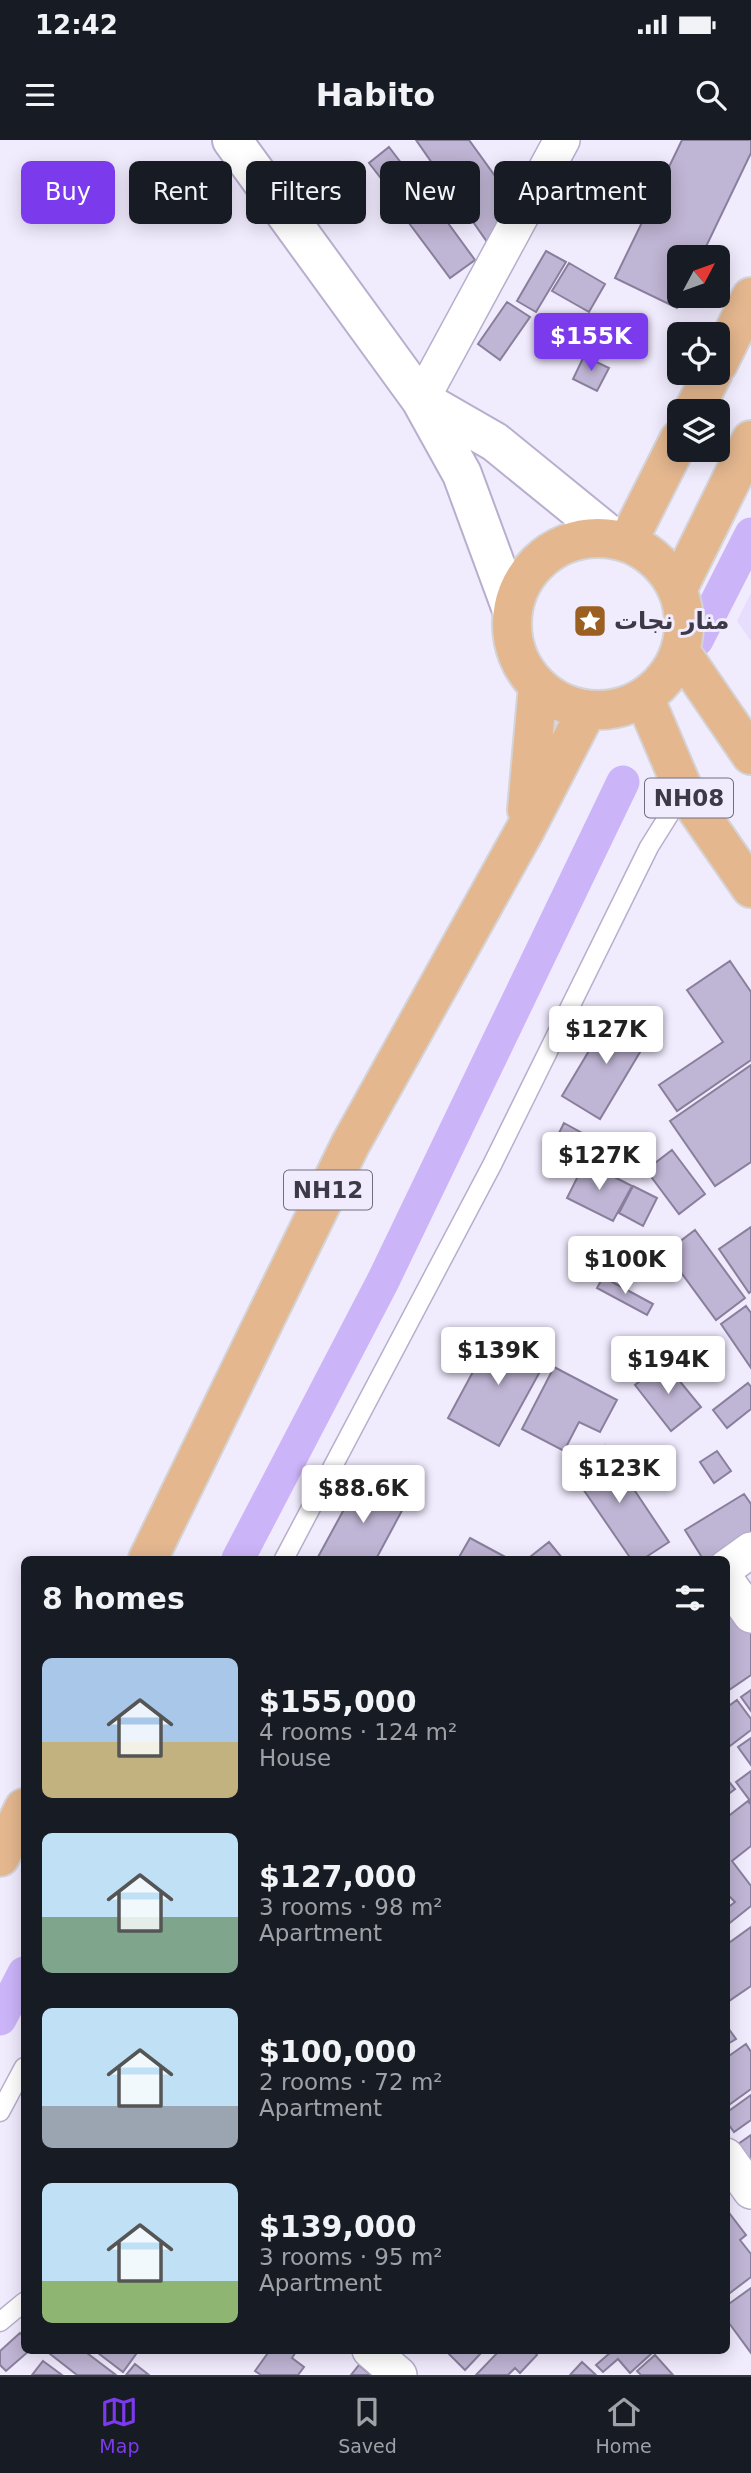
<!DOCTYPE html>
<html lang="en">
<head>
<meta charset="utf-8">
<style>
	:root { --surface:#171b24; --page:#20242c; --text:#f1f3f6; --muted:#9ea1a6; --line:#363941; --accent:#7c3aed }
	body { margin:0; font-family:"DejaVu Sans","Noto Naskh Arabic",sans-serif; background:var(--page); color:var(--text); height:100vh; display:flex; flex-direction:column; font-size:26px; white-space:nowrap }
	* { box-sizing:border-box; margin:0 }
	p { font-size:23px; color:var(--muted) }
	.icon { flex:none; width:38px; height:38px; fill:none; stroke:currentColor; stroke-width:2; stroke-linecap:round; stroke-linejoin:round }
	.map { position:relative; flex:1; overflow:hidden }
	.sheet { position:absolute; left:21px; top:1416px; width:709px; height:798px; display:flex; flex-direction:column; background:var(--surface); border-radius:10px; box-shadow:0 4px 18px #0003 }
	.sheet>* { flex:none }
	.banner { position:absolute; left:21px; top:21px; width:710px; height:63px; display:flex; gap:14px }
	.needle { width:46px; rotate:49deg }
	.fabs { position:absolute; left:667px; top:105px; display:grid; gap:14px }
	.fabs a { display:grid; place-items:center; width:63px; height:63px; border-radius:10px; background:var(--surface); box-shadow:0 4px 18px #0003; font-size:35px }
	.price { position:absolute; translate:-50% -60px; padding:0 16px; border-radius:7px; background:#fff; color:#222; font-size:23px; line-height:46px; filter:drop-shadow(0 2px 4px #0008) }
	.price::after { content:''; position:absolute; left:50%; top:42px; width:21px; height:16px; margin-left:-10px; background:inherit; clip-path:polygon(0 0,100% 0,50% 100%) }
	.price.current { background:var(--accent); color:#fff }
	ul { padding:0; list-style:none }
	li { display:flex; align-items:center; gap:21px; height:175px; padding:0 21px }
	li span { display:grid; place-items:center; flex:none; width:196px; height:140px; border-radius:10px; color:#555 }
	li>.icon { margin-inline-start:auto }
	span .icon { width:84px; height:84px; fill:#fffc; stroke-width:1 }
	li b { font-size:30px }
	h2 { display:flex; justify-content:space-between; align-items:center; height:84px; padding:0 21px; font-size:30px }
	.chip { padding:0 24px; border-radius:10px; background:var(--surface); box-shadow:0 4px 18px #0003; font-size:24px; line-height:63px }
	.chip.current { background:var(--accent); color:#fff }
	.status { display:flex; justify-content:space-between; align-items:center; height:49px; padding:0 35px; background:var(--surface); direction:ltr }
	.status svg { height:19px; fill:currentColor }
	header { display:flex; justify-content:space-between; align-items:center; height:91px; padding:0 21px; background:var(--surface); font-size:32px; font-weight:600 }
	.tab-bar { display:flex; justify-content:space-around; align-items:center; height:98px; border-top:2px solid var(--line); background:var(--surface); font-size:19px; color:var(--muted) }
	.tab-bar a { display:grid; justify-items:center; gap:4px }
	.tab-bar .current { color:var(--accent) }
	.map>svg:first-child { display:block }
	.built { fill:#e7ddfc }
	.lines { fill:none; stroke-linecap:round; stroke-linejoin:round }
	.canal { stroke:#ccb4f9; stroke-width:33 }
	.building { fill:#bfb5d4; stroke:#897f9c; stroke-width:2 }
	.service-casing { stroke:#b8aecd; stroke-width:21 }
	.minor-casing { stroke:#b8aecd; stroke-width:38 }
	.secondary-casing { stroke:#b8aecd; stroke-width:42 }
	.trunk-casing { stroke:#d4d3d6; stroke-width:42 }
	.service { stroke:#fff; stroke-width:18 }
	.minor { stroke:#fff; stroke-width:35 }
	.secondary { stroke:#fff; stroke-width:38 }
	.trunk { stroke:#e4b78f; stroke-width:38 }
	.labels { text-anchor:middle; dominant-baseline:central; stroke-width:6; stroke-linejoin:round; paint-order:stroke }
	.shield { fill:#f1ebfe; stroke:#736e7d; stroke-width:2 }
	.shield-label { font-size:23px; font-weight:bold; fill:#3d3946 }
	.poi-label { font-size:24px; font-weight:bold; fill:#3d3946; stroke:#f1ebfe; text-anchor:start }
</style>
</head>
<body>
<div class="status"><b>12:42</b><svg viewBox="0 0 49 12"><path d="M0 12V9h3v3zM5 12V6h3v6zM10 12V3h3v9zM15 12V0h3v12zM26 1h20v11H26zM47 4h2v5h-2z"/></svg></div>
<header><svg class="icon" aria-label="menu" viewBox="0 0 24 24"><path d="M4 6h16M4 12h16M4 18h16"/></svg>Habito<svg class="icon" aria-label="search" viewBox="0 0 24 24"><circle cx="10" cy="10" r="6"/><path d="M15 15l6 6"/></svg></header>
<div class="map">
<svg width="751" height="2235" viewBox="0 0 751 2235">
	<rect width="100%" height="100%" fill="#f1ebfe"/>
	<path class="built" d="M751 453V501L737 481Z"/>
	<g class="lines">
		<path class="canal" d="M697 500 751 394
			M238 1419 383 1141 623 642
			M0 1879 24 1833"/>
	</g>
	<path class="building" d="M416 0H469L516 65 492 109Z
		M682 0H751V13L701 117H679V156H683L677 168 615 138Z
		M389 7 418 45 398 60 369 23Z
		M429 57 475 120 450 138 403 75Z
		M546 111 566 122 536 172 517 161Z
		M569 123 605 144 589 172 552 151Z
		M507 162 530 177 500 220 478 204Z
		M584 216 609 228 597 251 573 239Z
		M730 821 751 852V920L677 971 659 945 723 902 687 850Z
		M611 874 649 897 600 979 562 956Z
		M751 925V1022L715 1046 670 981Z
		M564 983 591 998 581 1016 563 1007 566 1002 557 997Z
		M672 1010 705 1054 679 1074 646 1030Z
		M585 1022 632 1046 613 1081 567 1058Z
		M633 1046 657 1058 643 1086 619 1073Z
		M751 1087V1151L749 1153 719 1109Z
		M695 1090 745 1158 716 1180 666 1112Z
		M603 1137 653 1164 647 1175 597 1148Z
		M746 1166 751 1173V1228L721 1184Z
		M496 1189 548 1217 499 1306 448 1278Z
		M664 1222 701 1267 671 1291 635 1245Z
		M554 1227 617 1260 600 1292 579 1282 564 1311 522 1289Z
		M748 1243 751 1247V1269L727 1288 713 1270Z
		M605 1306 669 1402 643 1419H631L570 1330Z
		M717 1311 731 1331 714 1343 700 1322Z
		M360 1340 405 1365 376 1419H323L318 1417Z
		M744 1354 751 1364V1400L719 1419H703L685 1390Z
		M470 1398 509 1419H458Z
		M549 1402 563 1419H533L530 1417Z
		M726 1455 751 1491V1535L726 1552Z
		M751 1550V1571L741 1557Z
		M737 1560 751 1579V1590L726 1609V1568Z
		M751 1598V1625L738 1607Z
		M751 1631V1662L736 1642Z
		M726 1638 735 1649 726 1656Z
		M748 1661 751 1665V1706L732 1721 751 1746V1766L726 1786V1769L735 1762 726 1753V1678Z
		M751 1787V1846L726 1863V1805Z
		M726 1885 736 1899 726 1905Z
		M746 1904 751 1912V1949L726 1967V1918Z
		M751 1955V1980L734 1992 726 1981V1973Z
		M751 1995V2036L731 2009Z
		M730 2074 746 2095 740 2100 751 2114V2137L726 2156V2077Z
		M751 2148V2213L726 2179V2166Z
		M20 2193 24 2197V2210H30L6 2231 0 2225V2211Z
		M45 2210H83L116 2235H77Z
		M100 2210H139L123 2232 98 2213Z
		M270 2210H297L292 2218 304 2227 298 2235H261L255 2231Z
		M445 2210H484L465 2230Z
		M500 2210H533L537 2215 520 2233 515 2228 508 2235H476Z
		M610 2210H650L652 2213 630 2233 618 2219 603 2232 596 2225 611 2212Z
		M655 2215 673 2235H641L637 2231Z
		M43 2221 62 2235H32Z
		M582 2222 596 2235H570Z
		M135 2224 149 2235H126Z
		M359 2225 371 2235H351Z"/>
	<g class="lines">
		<defs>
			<path id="service" d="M284 1419 492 1025 649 707 684 651
				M0 1972 24 1927
				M0 2182 24 2162"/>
			<path id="minor" d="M421 260 562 0
				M726 1428 751 1410
				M726 1440 751 1475
				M726 2016 751 2051
				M370 2210 399 2235"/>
			<path id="secondary" d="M232 0 421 260 462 334 512 470
				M422 260 495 302 613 398"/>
			<path id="trunk" d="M718 224 751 157
				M693 271 713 233
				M512 484a86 86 0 1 1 172 0a86 86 0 1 1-172 0Z
				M627 403 679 300
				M677 450 751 300
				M680 511 751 615
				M644 557 684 651 751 748
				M527 670 538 546
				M148 1419 350 1005 525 690 587 570
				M0 1717 24 1668"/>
		</defs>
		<use href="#service" class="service-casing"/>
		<use href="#minor" class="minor-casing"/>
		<use href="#secondary" class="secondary-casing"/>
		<use href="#trunk" class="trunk-casing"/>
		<use href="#service" class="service"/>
		<use href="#minor" class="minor"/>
		<use href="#secondary" class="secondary"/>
		<use href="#trunk" class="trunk"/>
	</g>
	<defs>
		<symbol id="sight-square" viewBox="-11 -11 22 22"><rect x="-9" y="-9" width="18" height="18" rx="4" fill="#9b5f21" stroke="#f1ebfe"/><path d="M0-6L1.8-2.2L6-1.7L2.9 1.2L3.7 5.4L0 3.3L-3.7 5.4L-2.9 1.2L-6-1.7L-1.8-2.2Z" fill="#fff"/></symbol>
	</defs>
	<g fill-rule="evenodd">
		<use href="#sight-square" x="571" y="462" width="38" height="38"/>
	</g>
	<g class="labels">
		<g class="shield">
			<rect x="645" y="638.5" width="88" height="39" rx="5"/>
			<rect x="284" y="1030.5" width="88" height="39" rx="5"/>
		</g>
		<g class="shield-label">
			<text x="689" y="658">NH08</text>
			<text x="328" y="1050">NH12</text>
		</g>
		<g class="poi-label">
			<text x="614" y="481">منار نجات</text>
		</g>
	</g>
</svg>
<div class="fabs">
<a><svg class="needle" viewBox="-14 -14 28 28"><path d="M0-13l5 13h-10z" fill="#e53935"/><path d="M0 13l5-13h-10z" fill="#9ea1a6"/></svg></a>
<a><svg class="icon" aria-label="locate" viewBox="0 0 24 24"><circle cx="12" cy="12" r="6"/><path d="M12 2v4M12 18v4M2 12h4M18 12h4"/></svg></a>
<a><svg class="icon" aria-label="layers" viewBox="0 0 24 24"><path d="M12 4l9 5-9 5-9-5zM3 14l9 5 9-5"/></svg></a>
</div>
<b class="price current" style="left:591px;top:233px">$155K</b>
<b class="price" style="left:606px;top:926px">$127K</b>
<b class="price" style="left:599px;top:1052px">$127K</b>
<b class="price" style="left:625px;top:1156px">$100K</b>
<b class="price" style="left:498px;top:1247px">$139K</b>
<b class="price" style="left:668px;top:1256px">$194K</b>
<b class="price" style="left:619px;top:1365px">$123K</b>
<b class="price" style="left:363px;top:1385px">$88.6K</b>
<div class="banner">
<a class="chip current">Buy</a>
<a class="chip">Rent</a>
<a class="chip">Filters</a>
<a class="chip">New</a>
<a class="chip">Apartment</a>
</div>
<section class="sheet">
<h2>8 homes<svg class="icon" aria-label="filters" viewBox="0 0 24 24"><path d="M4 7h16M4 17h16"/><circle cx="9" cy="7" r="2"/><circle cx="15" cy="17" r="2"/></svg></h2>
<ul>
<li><span style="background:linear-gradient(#a9c7e8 60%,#c2b280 0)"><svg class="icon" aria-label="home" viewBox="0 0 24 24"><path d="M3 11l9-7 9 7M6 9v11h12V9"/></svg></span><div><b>$155,000</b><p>4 rooms · 124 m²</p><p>House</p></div></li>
<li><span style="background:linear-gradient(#bfe0f5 60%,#7fa58c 0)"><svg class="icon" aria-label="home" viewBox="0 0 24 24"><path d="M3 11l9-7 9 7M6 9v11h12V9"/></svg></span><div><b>$127,000</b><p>3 rooms · 98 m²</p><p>Apartment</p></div></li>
<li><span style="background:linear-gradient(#bfe0f5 70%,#9aa5b1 0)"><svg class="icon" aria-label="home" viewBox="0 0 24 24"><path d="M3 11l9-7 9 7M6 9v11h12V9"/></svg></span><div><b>$100,000</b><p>2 rooms · 72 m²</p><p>Apartment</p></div></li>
<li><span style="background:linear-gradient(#bfe0f5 70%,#8fb573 0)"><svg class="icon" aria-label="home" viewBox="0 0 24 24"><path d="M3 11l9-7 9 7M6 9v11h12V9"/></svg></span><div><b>$139,000</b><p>3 rooms · 95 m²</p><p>Apartment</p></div></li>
</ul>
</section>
</div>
<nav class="tab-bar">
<a class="current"><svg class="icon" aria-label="map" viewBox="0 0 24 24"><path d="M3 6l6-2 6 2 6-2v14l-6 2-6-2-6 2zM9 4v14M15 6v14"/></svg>Map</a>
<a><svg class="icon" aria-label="saved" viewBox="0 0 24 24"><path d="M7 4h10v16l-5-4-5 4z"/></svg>Saved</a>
<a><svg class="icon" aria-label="home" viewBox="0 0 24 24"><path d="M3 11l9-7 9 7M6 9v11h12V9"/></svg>Home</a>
</nav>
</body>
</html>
